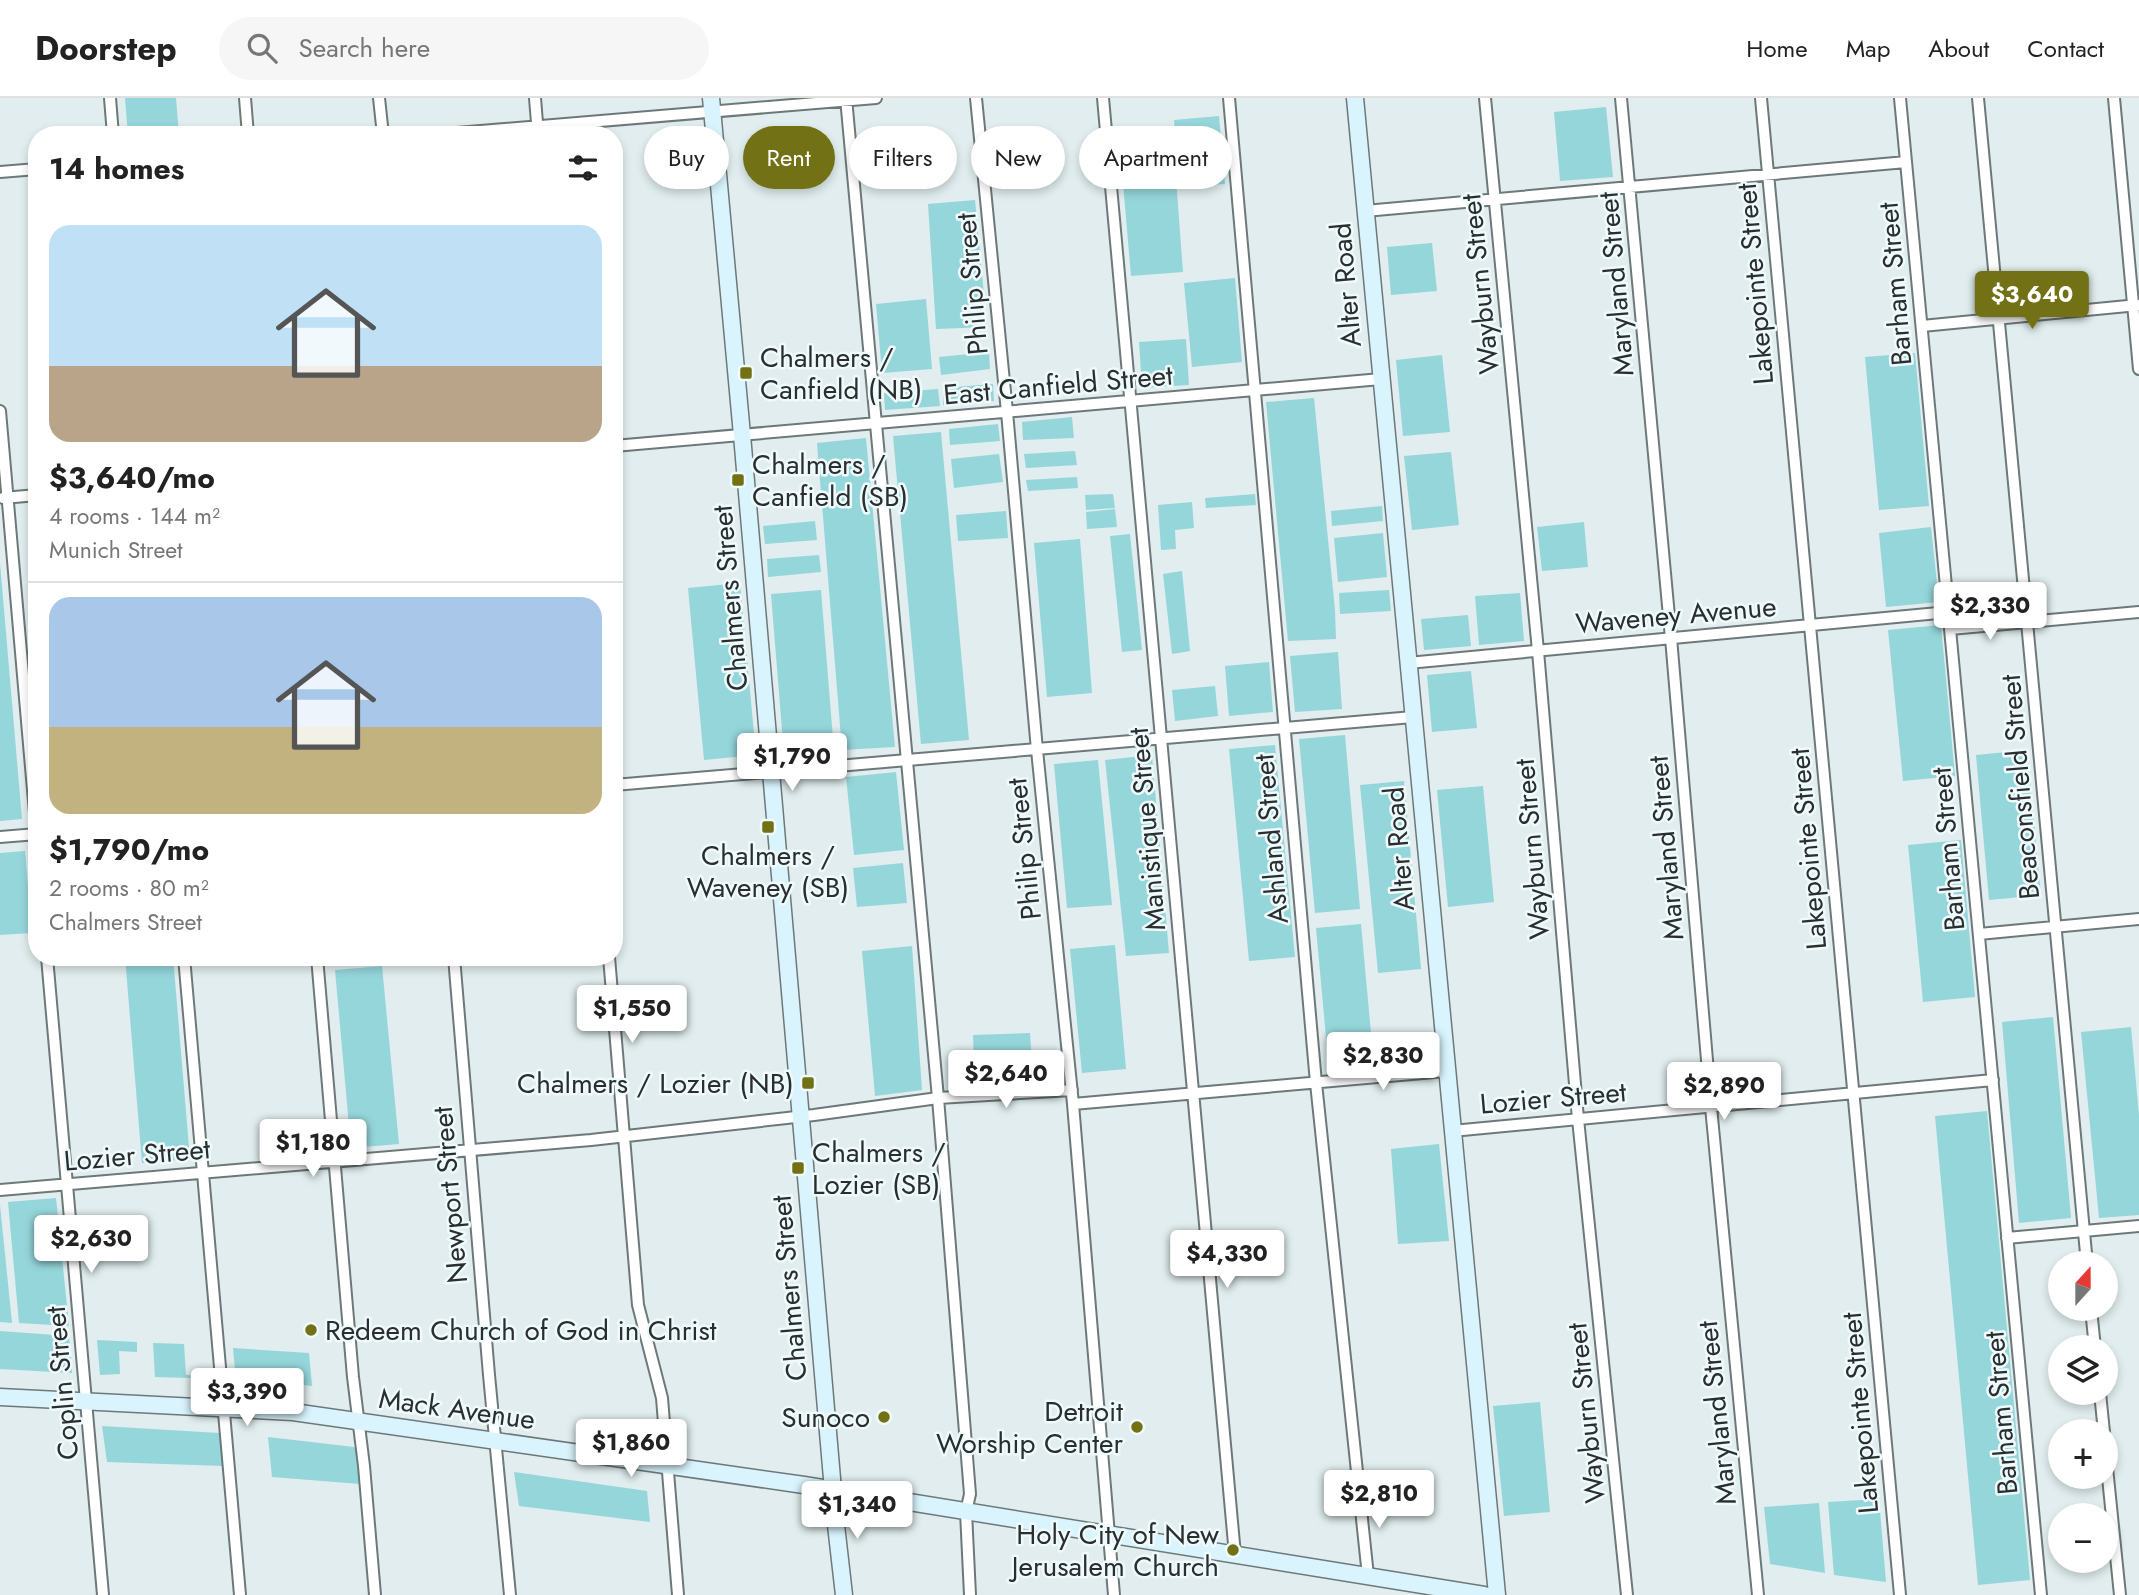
<!DOCTYPE html>
<html lang="en">
<head>
<meta charset="utf-8">
<style>
	:root { --surface:#fff; --page:#f6f6f6; --text:#222; --muted:#767676; --line:#e0e0e0; --accent:#727115 }
	body { margin:0; font-family:Jost,sans-serif; background:var(--page); color:var(--text); height:100vh; display:flex; flex-direction:column; font-size:26px; white-space:nowrap }
	* { box-sizing:border-box; margin:0 }
	p { font-size:23px; color:var(--muted) }
	.icon { flex:none; width:38px; height:38px; fill:none; stroke:currentColor; stroke-width:2; stroke-linecap:round; stroke-linejoin:round }
	.map { position:relative; flex:1; overflow:hidden }
	.details { position:absolute; left:28px; top:28px; width:595px; height:840px; display:flex; flex-direction:column; background:var(--surface); border-radius:28px; box-shadow:0 4px 10px #0003 }
	.details>* { flex:none }
	.banner { position:absolute; left:644px; top:28px; width:665px; height:63px; display:flex; gap:14px }
	.needle { width:46px; rotate:21deg }
	.fabs { position:absolute; left:2048px; top:1153px; display:grid; gap:14px }
	.fabs a { display:grid; place-items:center; width:70px; height:70px; border-radius:50%; background:var(--surface); box-shadow:0 4px 10px #0003; font-size:35px }
	.price { position:absolute; translate:-50% -60px; padding:0 16px; border-radius:7px; background:#fff; color:#222; font-size:23px; line-height:46px; filter:drop-shadow(0 2px 4px #0008) }
	.price::after { content:''; position:absolute; left:50%; top:42px; width:21px; height:16px; margin-left:-10px; background:inherit; clip-path:polygon(0 0,100% 0,50% 100%) }
	.price.current { background:var(--accent); color:#fff }
	ul { padding:0; list-style:none }
	li { display:grid; align-content:center; gap:14px; height:371px; padding:0 21px }
	li+li { border-top:2px solid var(--line) }
	li span { display:grid; place-items:center; height:217px; border-radius:21px; color:#555 }
	li>.icon { margin-inline-start:auto }
	span .icon { width:126px; height:126px; fill:#fffc; stroke-width:1 }
	li b { font-size:30px }
	h2 { display:flex; justify-content:space-between; align-items:center; height:84px; padding:0 21px; font-size:30px }
	.chip { padding:0 24px; border-radius:32px; background:var(--surface); box-shadow:0 4px 10px #0003; font-size:24px; line-height:63px }
	.chip.current { background:var(--accent); color:#fff }
	header { display:flex; align-items:center; gap:42px; box-sizing:border-box; height:98px; padding:0 35px; background:var(--surface); border-bottom:2px solid var(--line) }
	header strong { font-size:33px }
	nav { display:flex; gap:38px; margin-inline-start:auto; font-size:24px }
	.search { width:490px; height:63px; background:var(--page); display:flex; align-items:center; gap:18px; box-sizing:border-box; padding:0 24px; border-radius:38px; color:var(--muted); font-size:26px }
	.map>svg:first-child { display:block }
	.green { fill:#95d6db }
	.lines { fill:none; stroke-linecap:round; stroke-linejoin:round }
	.street-casing { stroke:#6d7879; stroke-width:14 }
	.secondary-casing { stroke:#6d7879; stroke-width:19 }
	.street { stroke:#fff; stroke-width:10 }
	.secondary { stroke:#d9f4fd; stroke-width:16 }
	.poi-dot { fill:#727115; stroke:#eefafb; stroke-width:2.5 }
	.labels { text-anchor:middle; dominant-baseline:central; stroke-width:5; stroke-linejoin:round; paint-order:stroke }
	.street-label { font-size:28px; fill:#2a2e2f; stroke:#eefafb }
	.poi-label { font-size:28px; fill:#2a2e2f; stroke:#eefafb; text-anchor:start }
</style>
</head>
<body>
<header>
<strong>Doorstep</strong>
<div class="search"><svg class="icon" aria-label="search" viewBox="0 0 24 24"><circle cx="10" cy="10" r="6"/><path d="M15 15l6 6"/></svg>Search here</div>
<nav><a>Home</a><a>Map</a><a>About</a><a>Contact</a></nav>
</header>
<div class="map">
<svg width="2139" height="1497" viewBox="0 0 2139 1497">
	<rect width="100%" height="100%" fill="#e1edee"/>
	<path class="green" d="M125 0H176L179 37H128Z
		M1606 9 1613 79 1560 83 1554 14Z
		M1219 18 1225 86 1180 89 1174 22Z
		M1176 81 1183 174 1131 178 1123 85Z
		M975 102 987 229 936 231 928 106Z
		M1432 145 1437 193 1391 197 1387 149Z
		M1235 180 1242 264 1192 269 1184 185Z
		M926 201 932 271 882 275 876 206Z
		M1186 241 1189 287 1142 290 1139 244Z
		M989 254 990 271 941 277 939 259Z
		M1915 255 1929 408 1879 412 1865 259Z
		M1442 257 1450 334 1403 338 1396 262Z
		M993 286 994 303 943 307V290Z
		M938 291 940 308 885 312 884 295Z
		M1314 300 1335 512 1336 541 1288 543 1266 304Z
		M1072 319 1074 340 1023 342 1022 324Z
		M998 326 1000 343 950 347 949 331Z
		M941 334 969 642 921 646 893 338Z
		M866 340 895 649 842 652 817 345Z
		M1075 353 1077 367 1026 370 1024 356Z
		M1451 354 1459 427 1412 432 1404 358Z
		M999 356 1003 384 954 390 951 361Z
		M1077 379 1078 390 1028 393 1026 382Z
		M1113 396 1115 410 1086 412 1085 397Z
		M1255 396 1256 407 1206 410 1205 400Z
		M1192 404 1194 430 1175 432 1176 451 1161 452 1158 407Z
		M1382 408 1383 423 1332 428 1331 413Z
		M1115 411 1117 429 1087 431 1086 414Z
		M1006 413 1008 440 958 443 956 417Z
		M815 423 817 442 765 446 763 428Z
		M1584 424 1588 469 1542 473 1537 429Z
		M1931 429 1939 504 1886 509 1879 435Z
		M1383 435 1387 479 1338 484 1334 440Z
		M1130 436 1142 552 1122 554 1110 438Z
		M1080 441 1092 595 1047 599 1034 445Z
		M819 457 821 474 768 479 767 461Z
		M0 465 22 721 0 723Z
		M1182 473 1190 553 1172 556 1163 476Z
		M740 485 756 657 704 662 688 490Z
		M821 492 834 653 784 657 771 496Z
		M1389 492 1391 513 1340 516 1339 495Z
		M1520 495 1524 543 1479 547 1475 498Z
		M1468 517 1471 548 1424 552 1421 521Z
		M1941 527 1955 678 1903 683 1888 532Z
		M1338 554 1342 611 1295 614 1290 558Z
		M1269 564 1273 614 1229 618 1225 568Z
		M1471 573 1477 630 1432 634 1427 577Z
		M1215 588 1218 618 1175 623 1172 592Z
		M1345 637 1360 811 1315 815 1299 641Z
		M1275 647 1295 859 1249 863 1229 651Z
		M2027 652 2041 797 1989 802 1976 657Z
		M1152 657 1169 855 1126 858 1105 662Z
		M1098 662 1112 807 1067 810 1054 666Z
		M896 674 904 752 854 757 846 679Z
		M1404 683 1421 871 1378 875 1360 687Z
		M1483 688 1494 804 1448 809 1437 692Z
		M1961 742 1975 899 1923 904 1908 747Z
		M25 753 32 835 0 837V755Z
		M903 765 907 805 857 809 853 770Z
		M1361 826 1374 968 1329 972 1316 830Z
		M1115 847 1126 971 1082 975 1070 851Z
		M912 848 922 992 875 998 862 853Z
		M125 859H173L190 1061 142 1065Z
		M382 868 399 1046 351 1050 335 872Z
		M2053 919 2071 1120 2019 1125 2002 924Z
		M2131 929 2139 1018V1117L2099 1120 2081 934Z
		M1030 935 1032 966 974 968 973 937Z
		M1987 1013 2030 1482 1978 1487 1935 1018Z
		M1439 1046 1449 1143 1398 1146 1391 1051Z
		M56 1100 69 1228 19 1225 8 1104Z
		M0 1107 12 1225 0 1224Z
		M0 1233 69 1238 72 1275 0 1271Z
		M97 1242 137 1244V1254L119 1253 120 1276 100 1277Z
		M153 1245 184 1246 186 1277H192V1280L155 1279Z
		M233 1250 309 1255 312 1288 286 1285 236 1283Z
		M1540 1304 1550 1414 1504 1418 1493 1308Z
		M102 1328 219 1335 224 1368 107 1364Z
		M268 1339 354 1349 358 1354 360 1386 272 1379Z
		M514 1374 647 1393 650 1424 519 1408Z
		M1879 1401 1886 1484 1834 1477 1828 1404Z
		M1819 1405 1825 1475 1770 1466 1764 1409Z"/>
	<g class="lines">
		<defs>
			<path id="street" d="M110 0 113 37
				M245 0 248 37
				M379 0 383 37
				M535 0 538 37
				M846 0 938 1000 970 1396 966 1414 970 1497
				M976 0 1007 314 1037 652 1073 1006 1114 1497
				M1103 0 1235 1457
				M1229 0 1316 985 1368 1478
				M1485 0 1538 553 1578 1021 1627 1497
				M1621 0 1671 540 1711 1009 1758 1497
				M1761 0 1900 1497
				M1900 0 2041 1497
				M1978 0 2087 1166
				M2114 0 2139 271
				M433 37 876 0
				M0 74 37 71
				M1365 113 1906 64
				M1922 228 2138 207
				M0 313 37 738
				M614 348 1381 281
				M3 400 37 397
				M1950 531 2139 514
				M1408 565 1949 514
				M614 687 1413 619
				M0 739 37 736
				M1979 836 2139 821
				M47 859 103 1497
				M184 859 240 1497
				M317 859 353 1279 364 1368 375 1497
				M454 859 489 1277 510 1497
				M609 859 638 1207 662 1300 678 1497
				M1073 1006 1446 973
				M1452 1033 1993 982
				M0 1092 591 1042 814 1017 938 1000 1072 992
				M2007 1140 2139 1128
				M2091 1211 2095 1250
				M2100 1295 2104 1334
				M2105 1350 2120 1497"/>
			<path id="secondary" d="M711 0 742 337 836 1427 844 1497
				M1355 0 1497 1497
				M0 1299 293 1314 804 1387 1484 1497"/>
		</defs>
		<use href="#street" class="street-casing"/>
		<use href="#secondary" class="secondary-casing"/>
		<use href="#street" class="street"/>
		<use href="#secondary" class="secondary"/>
	</g>
	<g class="poi-dot">
		<rect x="739" y="268" width="14" height="14" rx="3.5"/>
		<rect x="731" y="375" width="14" height="14" rx="3.5"/>
		<rect x="761" y="722" width="14" height="14" rx="3.5"/>
		<rect x="801" y="978" width="14" height="14" rx="3.5"/>
		<rect x="791" y="1063" width="14" height="14" rx="3.5"/>
		<circle cx="311" cy="1232" r="7"/>
		<circle cx="884" cy="1319" r="7"/>
		<circle cx="1137" cy="1329" r="7"/>
		<circle cx="1233" cy="1452" r="7"/>
	</g>
	<g class="labels">
		<g class="street-label">
			<text transform="translate(972 186) rotate(-95)">Philip Street</text>
			<text transform="translate(1480 186) rotate(-96)">Wayburn Street</text>
			<text transform="translate(1616 186) rotate(-95)">Maryland Street</text>
			<text transform="translate(1755 186) rotate(-95)">Lakepointe Street</text>
			<text transform="translate(1895 186) rotate(-95)">Barham Street</text>
			<text transform="translate(1346 187) rotate(-95)">Alter Road</text>
			<text transform="translate(1058 287) rotate(-5)">East Canfield Street</text>
			<text transform="translate(730 500) rotate(-95)">Chalmers Street</text>
			<text transform="translate(1676 517) rotate(-5)">Waveney Avenue</text>
			<text transform="translate(2020 689) rotate(-95)">Beaconsfield Street</text>
			<text transform="translate(1147 731) rotate(-95)">Manistique Street</text>
			<text transform="translate(1271 741) rotate(-95)">Ashland Street</text>
			<text transform="translate(1666 750) rotate(-95)">Maryland Street</text>
			<text transform="translate(1024 751) rotate(-96)">Philip Street</text>
			<text transform="translate(1399 751) rotate(-95)">Alter Road</text>
			<text transform="translate(1532 751) rotate(-95)">Wayburn Street</text>
			<text transform="translate(1808 751) rotate(-95)">Lakepointe Street</text>
			<text transform="translate(1948 751) rotate(-95)">Barham Street</text>
			<text transform="translate(1553 1000) rotate(-5)">Lozier Street</text>
			<text transform="translate(137 1057) rotate(-5)">Lozier Street</text>
			<text transform="translate(450 1097) rotate(-95)">Newport Street</text>
			<text transform="translate(789 1190) rotate(-95)">Chalmers Street</text>
			<text transform="translate(62 1285) rotate(-95)">Coplin Street</text>
			<text transform="translate(457 1311) rotate(8)">Mack Avenue</text>
			<text transform="translate(1586 1315) rotate(-96)">Wayburn Street</text>
			<text transform="translate(1717 1315) rotate(-96)">Maryland Street</text>
			<text transform="translate(1860 1315) rotate(-95)">Lakepointe Street</text>
			<text transform="translate(2001 1315) rotate(-95)">Barham Street</text>
		</g>
		<g class="poi-label">
			<text x="760" y="259">Chalmers /<tspan x="760" dy="32">Canfield (NB)</tspan></text>
			<text x="752" y="366">Chalmers /<tspan x="752" dy="32">Canfield (SB)</tspan></text>
			<text x="768" y="757" text-anchor="middle">Chalmers /<tspan x="768" dy="32">Waveney (SB)</tspan></text>
			<text x="794" y="985" text-anchor="end">Chalmers / Lozier (NB)</text>
			<text x="812" y="1054">Chalmers /<tspan x="812" dy="32">Lozier (SB)</tspan></text>
			<text x="325" y="1232">Redeem Church of God in Christ</text>
			<text x="1123" y="1313" text-anchor="end">Detroit<tspan x="1123" dy="32">Worship Center</tspan></text>
			<text x="870" y="1319" text-anchor="end">Sunoco</text>
			<text x="1219" y="1436" text-anchor="end">Holy City of New<tspan x="1219" dy="32">Jerusalem Church</tspan></text>
		</g>
	</g>
</svg>
<div class="fabs">
<a><svg class="needle" viewBox="-14 -14 28 28"><path d="M0-13l5 13h-10z" fill="#e53935"/><path d="M0 13l5-13h-10z" fill="#767676"/></svg></a>
<a><svg class="icon" aria-label="layers" viewBox="0 0 24 24"><path d="M12 4l9 5-9 5-9-5zM3 14l9 5 9-5"/></svg></a>
<a>+</a>
<a>−</a>
</div>
<b class="price current" style="left:2032px;top:233px">$3,640</b>
<b class="price" style="left:1990px;top:544px">$2,330</b>
<b class="price" style="left:792px;top:695px">$1,790</b>
<b class="price" style="left:632px;top:947px">$1,550</b>
<b class="price" style="left:1383px;top:994px">$2,830</b>
<b class="price" style="left:1006px;top:1012px">$2,640</b>
<b class="price" style="left:1724px;top:1024px">$2,890</b>
<b class="price" style="left:313px;top:1081px">$1,180</b>
<b class="price" style="left:91px;top:1177px">$2,630</b>
<b class="price" style="left:1227px;top:1192px">$4,330</b>
<b class="price" style="left:247px;top:1330px">$3,390</b>
<b class="price" style="left:631px;top:1381px">$1,860</b>
<b class="price" style="left:1379px;top:1432px">$2,810</b>
<b class="price" style="left:857px;top:1443px">$1,340</b>
<div class="banner">
<a class="chip">Buy</a>
<a class="chip current">Rent</a>
<a class="chip">Filters</a>
<a class="chip">New</a>
<a class="chip">Apartment</a>
</div>
<section class="details">
<h2>14 homes<svg class="icon" aria-label="filters" viewBox="0 0 24 24"><path d="M4 7h16M4 17h16"/><circle cx="9" cy="7" r="2"/><circle cx="15" cy="17" r="2"/></svg></h2>
<ul>
<li><span style="background:linear-gradient(#bfe0f5 65%,#b9a48a 0)"><svg class="icon" aria-label="home" viewBox="0 0 24 24"><path d="M3 11l9-7 9 7M6 9v11h12V9"/></svg></span><div><b>$3,640/mo</b><p>4 rooms · 144 m²</p><p>Munich Street</p></div></li>
<li><span style="background:linear-gradient(#a9c7e8 60%,#c2b280 0)"><svg class="icon" aria-label="home" viewBox="0 0 24 24"><path d="M3 11l9-7 9 7M6 9v11h12V9"/></svg></span><div><b>$1,790/mo</b><p>2 rooms · 80 m²</p><p>Chalmers Street</p></div></li>
</ul>
</section>
</div>
</body>
</html>
